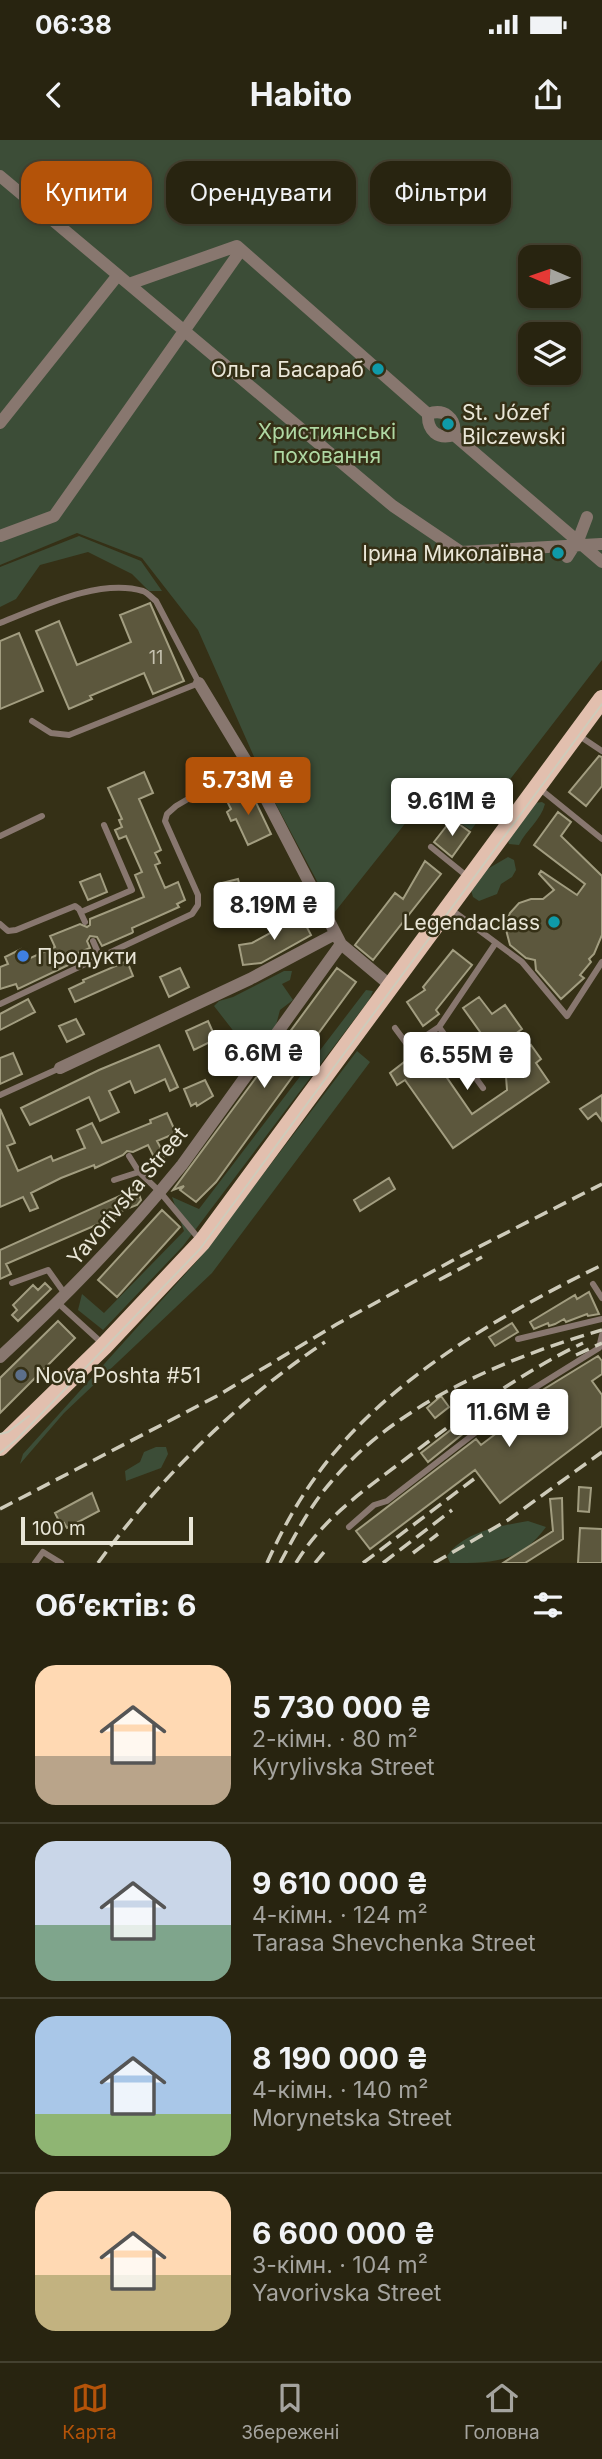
<!DOCTYPE html>
<html lang="uk">
<head>
<meta charset="utf-8">
<style>
	:root { --surface:#282410; --page:#302c19; --text:#f1f3f6; --muted:#a5a49f; --line:#444130; --accent:#b45309 }
	body { margin:0; font-family:Inter,sans-serif; background:var(--page); color:var(--text); height:100vh; display:flex; flex-direction:column; font-size:26px; white-space:nowrap }
	* { box-sizing:border-box; margin:0 }
	p { font-size:23px; color:var(--muted) }
	.icon { flex:none; width:38px; height:38px; fill:none; stroke:currentColor; stroke-width:2; stroke-linecap:round; stroke-linejoin:round }
	.map { position:relative; height:1423px; overflow:hidden }
	.side { display:flex; flex-direction:column; background:var(--surface); flex:1 }
	.side>* { flex:none }
	.guide { position:absolute; left:21px; top:21px; width:560px; height:63px; display:flex; gap:14px }
	.needle { width:46px; rotate:272deg }
	.controls { position:absolute; left:518px; top:105px; display:grid; gap:14px }
	.controls a { display:grid; place-items:center; width:63px; height:63px; border-radius:14px; background:var(--surface); box-shadow:0 4px 10px #0003,0 0 0 2px var(--line); font-size:35px }
	.scale { position:absolute; left:21px; bottom:18px; width:172px; box-sizing:border-box; padding-left:7px; border:4px solid #e9e6d7; border-top:0; font-size:19px; line-height:24px; white-space:nowrap; color:#e9e6d7; -webkit-text-stroke:5px #353016; paint-order:stroke }
	.price { position:absolute; translate:-50% -60px; padding:0 16px; border-radius:7px; background:#fff; color:#222; font-size:23px; line-height:46px; filter:drop-shadow(0 2px 4px #0008) }
	.price::after { content:''; position:absolute; left:50%; top:42px; width:21px; height:16px; margin-left:-10px; background:inherit; clip-path:polygon(0 0,100% 0,50% 100%) }
	.price.current { background:var(--accent); color:#fff }
	ul { padding:0; list-style:none }
	li { display:flex; align-items:center; gap:21px; height:175px; padding:0 35px }
	li+li { border-top:2px solid var(--line) }
	li span { display:grid; place-items:center; flex:none; width:196px; height:140px; border-radius:21px; color:#555 }
	li>.icon { margin-inline-start:auto }
	span .icon { width:84px; height:84px; fill:#fffc; stroke-width:1 }
	li b { font-size:30px }
	h2 { display:flex; justify-content:space-between; align-items:center; height:84px; padding:0 35px; font-size:30px }
	.pill { padding:0 24px; border-radius:21px; background:var(--surface); box-shadow:0 4px 10px #0003,0 0 0 2px var(--line); font-size:24px; line-height:63px }
	.pill.current { background:var(--accent); color:#fff }
	.status { display:flex; justify-content:space-between; align-items:center; height:49px; padding:0 35px; background:var(--surface); direction:ltr }
	.status svg { height:19px; fill:currentColor }
	header { display:flex; justify-content:space-between; align-items:center; height:91px; padding:0 35px; background:var(--surface); font-size:32px; font-weight:700 }
	.menu { display:flex; justify-content:space-around; align-items:center; height:98px; border-top:2px solid var(--line); background:var(--surface); font-size:19px; color:var(--muted) }
	.menu a { display:grid; justify-items:center; gap:4px }
	.menu .current { color:var(--accent) }
	.map>svg:first-child { display:block }
	.green { fill:#3c4d37; fill-rule:evenodd }
	.building { fill:#5c573d; stroke:#a29d80; stroke-width:2 }
	.lines { fill:none; stroke-linecap:round; stroke-linejoin:round }
	.lane { stroke:#88776f; stroke-width:6 }
	.street { stroke:#88776f; stroke-width:12 }
	.primary { stroke:#e2bfae; stroke-width:18 }
	.tram { stroke:#cecbba; stroke-width:2 }
	.rail { stroke:#cecbba; stroke-width:3.5; stroke-dasharray:14 7; stroke-linecap:butt }
	.culture-dot { fill:#0f9aa8; stroke:#353016; stroke-width:2.5 }
	.shop-dot { fill:#3f7fe0; stroke:#353016; stroke-width:2.5 }
	.service-dot { fill:#5c6f8a; stroke:#353016; stroke-width:2.5 }
	.labels { text-anchor:middle; dominant-baseline:central; stroke-width:5; stroke-linejoin:round; paint-order:stroke }
	.number-label { font-size:18px; fill:#c6c2b0 }
	.poi-label { font-size:21px; fill:#e9e6d7; stroke:#353016; text-anchor:end }
	.park-label { font-size:21px; fill:#afd8a3; stroke:#353016 }
	.street-label { font-size:21px; fill:#e9e6d7; stroke:#353016 }
</style>
</head>
<body>
<div class="status"><b>06:38</b><svg viewBox="0 0 49 12"><path d="M0 12V9h3v3zM5 12V6h3v6zM10 12V3h3v9zM15 12V0h3v12zM26 1h20v11H26zM47 4h2v5h-2z"/></svg></div>
<header><svg class="icon" aria-label="back" viewBox="0 0 24 24"><path d="M15 5l-7 7 7 7"/></svg>Habito<svg class="icon" aria-label="share" viewBox="0 0 24 24"><path d="M12 15V3M7 8l5-5 5 5M5 13v7h14v-7"/></svg></header>
<div class="map">
<svg width="602" height="1423" viewBox="0 0 602 1423">
	<rect width="100%" height="100%" fill="#353016"/>
	<path class="green" d="M0 0H602V520L471 690 423 661 334 773 270 653 198 490 142 418 77 393 0 425ZM530 117H569V156H530ZM530 194H569V233H530Z
		M79 396 141 421 162 451H149L132 434 88 412 40 425 16 459 0 467V427Z
		M542 662 545 664C541 680 526 690 519 705L509 704 507 698 534 663Z
		M508 717 514 720 516 730 512 737 501 744 497 754 479 761 473 757 471 750 484 731Z
		M284 831H292L290 840 282 844 293 860 280 870 275 889 242 927 238 919 235 893 214 866 219 861 233 857Z
		M366 850 373 851 369 860 183 1106 103 1190 78 1170 82 1154 104 1173 184 1091 172 1057 199 1069Z
		M357 911 370 922 212 1133 64 1273 20 1324 23 1314 197 1121Z
		M156 1307H166L168 1314 161 1328 126 1341 125 1331 140 1322 144 1312Z
		M528 1381 546 1387C520 1423 492 1423 450 1423L447 1416C465 1391 500 1386 528 1381Z"/>
	<path class="building" d="M150 463 184 541 153 554 144 533 90 556 92 559 69 569 36 491 59 481 77 525 131 502 120 475Z
		M19 493 43 551 0 569V501Z
		M599 616 602 617V646L586 666 569 652Z
		M144 632 153 653 139 659 161 710 155 713 160 723 155 725 165 748 178 742 185 760 177 764 179 767 132 788 133 792 132 793 102 806 97 797 90 796 87 801 90 808 78 813 81 819 18 849 16 844 0 849V827L8 824 5 817 21 809 26 820 55 807 50 796 80 784 87 787 90 785V779L144 757 135 735 142 732 126 696 119 699 115 690 122 687 119 680 122 679 108 648Z
		M250 650 271 694 248 705 236 679 231 681 227 672 231 669 227 661Z
		M558 672 571 682 561 696 602 736V795L594 814 589 819 591 822 580 835 584 838 561 859 536 830 535 820 526 818 510 805 505 786 510 773 519 763 531 759H543L554 750 539 734 541 731 577 755 585 744 534 705Z
		M452 679 470 692 452 717 434 702Z
		M425 721 441 734 373 820 355 805 395 753 403 759Z
		M100 734 107 752 88 760 80 742Z
		M238 739 243 758 227 763 222 743Z
		M301 776 311 795 261 823 243 825 239 805 252 803Z
		M453 810 472 825 436 870 439 874 423 886 407 862 425 850 423 847Z
		M127 821 133 836 75 862 69 849 84 842 83 840Z
		M180 828 189 847 169 857 160 837Z
		M337 828 356 842 307 909 298 929 216 1042 196 1062 180 1050 184 1046 173 1050Z
		M479 857 492 874 505 865 522 889 493 910 463 868Z
		M28 859 35 872 0 890V874Z
		M76 879 84 894 67 902 59 886Z
		M208 881 216 899 194 910 186 891Z
		M159 905 178 947 170 951 165 939 135 953 130 941 109 951 119 972 100 981 89 957 30 985 21 968 99 930Z
		M531 905 541 919 536 923 549 942 453 1008 405 940 397 945 390 933 425 906 472 974 507 950 505 923Z
		M13 913 22 934 0 944V918Z
		M205 940 213 956 197 966 196 963 191 966 184 949Z
		M602 955V981L596 973 588 979 580 969Z
		M0 969 15 1003 7 1006 18 1031 51 1016 53 1021 85 1008 77 990 92 983 102 1003 151 983 150 980 167 973 176 993 157 1001 165 1016 156 1021 148 1005 133 1012 127 1011 123 1015 95 1028 94 1025 61 1038 31 1053 38 1068 30 1071 23 1057 0 1067Z
		M389 1038 395 1049 360 1071 354 1060Z
		M137 1048 141 1060 137 1065 116 1073 117 1076 6 1124 11 1134 0 1139V1110Z
		M162 1070 180 1087 117 1157 98 1140Z
		M45 1143 51 1149 18 1181 12 1175 17 1170 13 1165 33 1145 38 1150Z
		M589 1152 599 1174 588 1176 587 1174 566 1182 564 1179 555 1184 549 1186 548 1183 534 1189 530 1182 575 1155 577 1159Z
		M58 1181 75 1198 0 1273V1238Z
		M512 1183 518 1192 495 1206 489 1197Z
		M598 1216 602 1221V1234L592 1241 602 1255V1286L500 1363 475 1330 370 1409 356 1391 476 1299 481 1305 506 1286 500 1276Z
		M441 1256 449 1267 435 1278 427 1268Z
		M474 1272 480 1280 428 1322 421 1313Z
		M579 1347 591 1348 589 1372 578 1371Z
		M92 1353 99 1371 67 1388 64 1383 61 1385 55 1373Z
		M562 1358 563 1399 525 1423H503L553 1391 550 1359Z
		M580 1388 602 1389V1423H578Z"/>
	<g class="lines">
		<path class="lane" d="M0 483C41 467 99 438 143 451 148 453 152 458 156 461L199 543 69 595 51 593 32 581
			M578 595 602 611
			M539 648 602 699
			M0 696 42 676
			M431 707 468 737
			M449 768 522 822 567 876 602 822
			M81 772 132 750 104 685
			M0 784 8 791 16 790 75 766 79 769 85 782
			M93 801 100 817
			M0 864 192 774 198 765V755L165 681 167 674 176 666 248 624
			M439 887 495 804
			M395 888 409 907 439 887 483 948
			M0 955 60 928
			M129 1016 139 1032 160 1052 200 1100
			M114 1040 139 1032
			M12 1143 48 1130 65 1154
			M593 1144 602 1158
			M58 1163 103 1204
			M518 1199 602 1179
			M349 1387 374 1365 387 1361 475 1293 496 1272 599 1208 602 1195
			M35 1423 43 1412 61 1423"/>
		<path class="street" d="M0 36 393 366 461 412 601 404
			M129 144 237 106 428 274C427 291 438 300 454 295
			M428 274C444 268 457 278 454 295
			M0 283 118 135
			M454 295 602 422
			M0 396 54 376 241 110
			M567 417 579 398 587 377
			M199 543 248 624 341 804 391 846
			M60 928 250 839 335 794
			M0 1217C65 1157 126 1094 182 1025L341 804"/>
		<path class="primary" d="M0 1307 104 1206 202 1102 602 559"/>
		<path class="tram" d="M0 1294 8 1292 29 1276
			M0 1313 17 1299 200 1109 602 564"/>
		<path class="rail" d="M439 1140 482 1117
			M576 1215 602 1203
			M0 1369 217 1256 337 1184 457 1118 602 1044
			M413 1413 438 1394
			M98 1423C160 1338 237 1261 325 1202
			M267 1423C281 1392 297 1362 317 1335 384 1241 500 1175 602 1125
			M280 1423C295 1395 310 1366 331 1342 397 1263 506 1218 602 1190
			M296 1423C324 1376 369 1347 412 1314 466 1273 522 1232 583 1203
			M315 1423 325 1411
			M363 1423 474 1339
			M383 1423 452 1370
			M434 1423 508 1380 602 1312"/>
	</g>
	<g class="culture-dot">
		<circle cx="378" cy="229" r="7"/>
		<circle cx="448" cy="284" r="7"/>
		<circle cx="558" cy="413" r="7"/>
		<circle cx="554" cy="782" r="7"/>
	</g>
	<circle class="shop-dot" cx="23" cy="816" r="7"/>
	<circle class="service-dot" cx="21" cy="1235" r="7"/>
	<g class="labels">
		<g class="number-label">
			<text x="156" y="517">11</text>
		</g>
		<g class="poi-label">
			<text x="364" y="229">Ольга Басараб</text>
			<text x="462" y="272" text-anchor="start">St. Józef<tspan x="462" dy="24">Bilczewski</tspan></text>
			<text x="544" y="413">Ірина Миколаївна</text>
			<text x="540" y="782">Legendaclass</text>
			<text x="37" y="816" text-anchor="start">Продукти</text>
			<text x="35" y="1235" text-anchor="start">Nova Poshta #51</text>
		</g>
		<g class="park-label">
			<text x="327" y="291">Християнські<tspan x="327" dy="24">поховання</tspan></text>
		</g>
		<g class="street-label">
			<text transform="translate(127 1056) rotate(-50)">Yavorivska Street</text>
		</g>
	</g>
</svg>
<div class="controls">
<a><svg class="needle" viewBox="-14 -14 28 28"><path d="M0-13l5 13h-10z" fill="#e53935"/><path d="M0 13l5-13h-10z" fill="#a5a49f"/></svg></a>
<a><svg class="icon" aria-label="layers" viewBox="0 0 24 24"><path d="M12 4l9 5-9 5-9-5zM3 14l9 5 9-5"/></svg></a>
</div>
<div class="scale">100 m</div>
<b class="price current" style="left:248px;top:677px">5.73M ₴</b>
<b class="price" style="left:452px;top:698px">9.61M ₴</b>
<b class="price" style="left:274px;top:802px">8.19M ₴</b>
<b class="price" style="left:264px;top:950px">6.6M ₴</b>
<b class="price" style="left:467px;top:952px">6.55M ₴</b>
<b class="price" style="left:509px;top:1309px">11.6M ₴</b>
<div class="guide">
<a class="pill current">Купити</a>
<a class="pill">Орендувати</a>
<a class="pill">Фільтри</a>
</div>
</div>
<section class="side">
<h2>Об’єктів: 6<svg class="icon" aria-label="filters" viewBox="0 0 24 24"><path d="M4 7h16M4 17h16"/><circle cx="9" cy="7" r="2"/><circle cx="15" cy="17" r="2"/></svg></h2>
<ul>
<li><span style="background:linear-gradient(#ffd9b3 65%,#b9a48a 0)"><svg class="icon" aria-label="home" viewBox="0 0 24 24"><path d="M3 11l9-7 9 7M6 9v11h12V9"/></svg></span><div><b>5 730 000 ₴</b><p>2-кімн. · 80 m²</p><p>Kyrylivska Street</p></div></li>
<li><span style="background:linear-gradient(#c9d6e8 60%,#7fa58c 0)"><svg class="icon" aria-label="home" viewBox="0 0 24 24"><path d="M3 11l9-7 9 7M6 9v11h12V9"/></svg></span><div><b>9 610 000 ₴</b><p>4-кімн. · 124 m²</p><p>Tarasa Shevchenka Street</p></div></li>
<li><span style="background:linear-gradient(#a9c7e8 70%,#8fb573 0)"><svg class="icon" aria-label="home" viewBox="0 0 24 24"><path d="M3 11l9-7 9 7M6 9v11h12V9"/></svg></span><div><b>8 190 000 ₴</b><p>4-кімн. · 140 m²</p><p>Morynetska Street</p></div></li>
<li><span style="background:linear-gradient(#ffd9b3 60%,#c2b280 0)"><svg class="icon" aria-label="home" viewBox="0 0 24 24"><path d="M3 11l9-7 9 7M6 9v11h12V9"/></svg></span><div><b>6 600 000 ₴</b><p>3-кімн. · 104 m²</p><p>Yavorivska Street</p></div></li>
</ul>
</section>
<nav class="menu">
<a class="current"><svg class="icon" aria-label="map" viewBox="0 0 24 24"><path d="M3 6l6-2 6 2 6-2v14l-6 2-6-2-6 2zM9 4v14M15 6v14"/></svg>Карта</a>
<a><svg class="icon" aria-label="saved" viewBox="0 0 24 24"><path d="M7 4h10v16l-5-4-5 4z"/></svg>Збережені</a>
<a><svg class="icon" aria-label="home" viewBox="0 0 24 24"><path d="M3 11l9-7 9 7M6 9v11h12V9"/></svg>Головна</a>
</nav>
</body>
</html>
